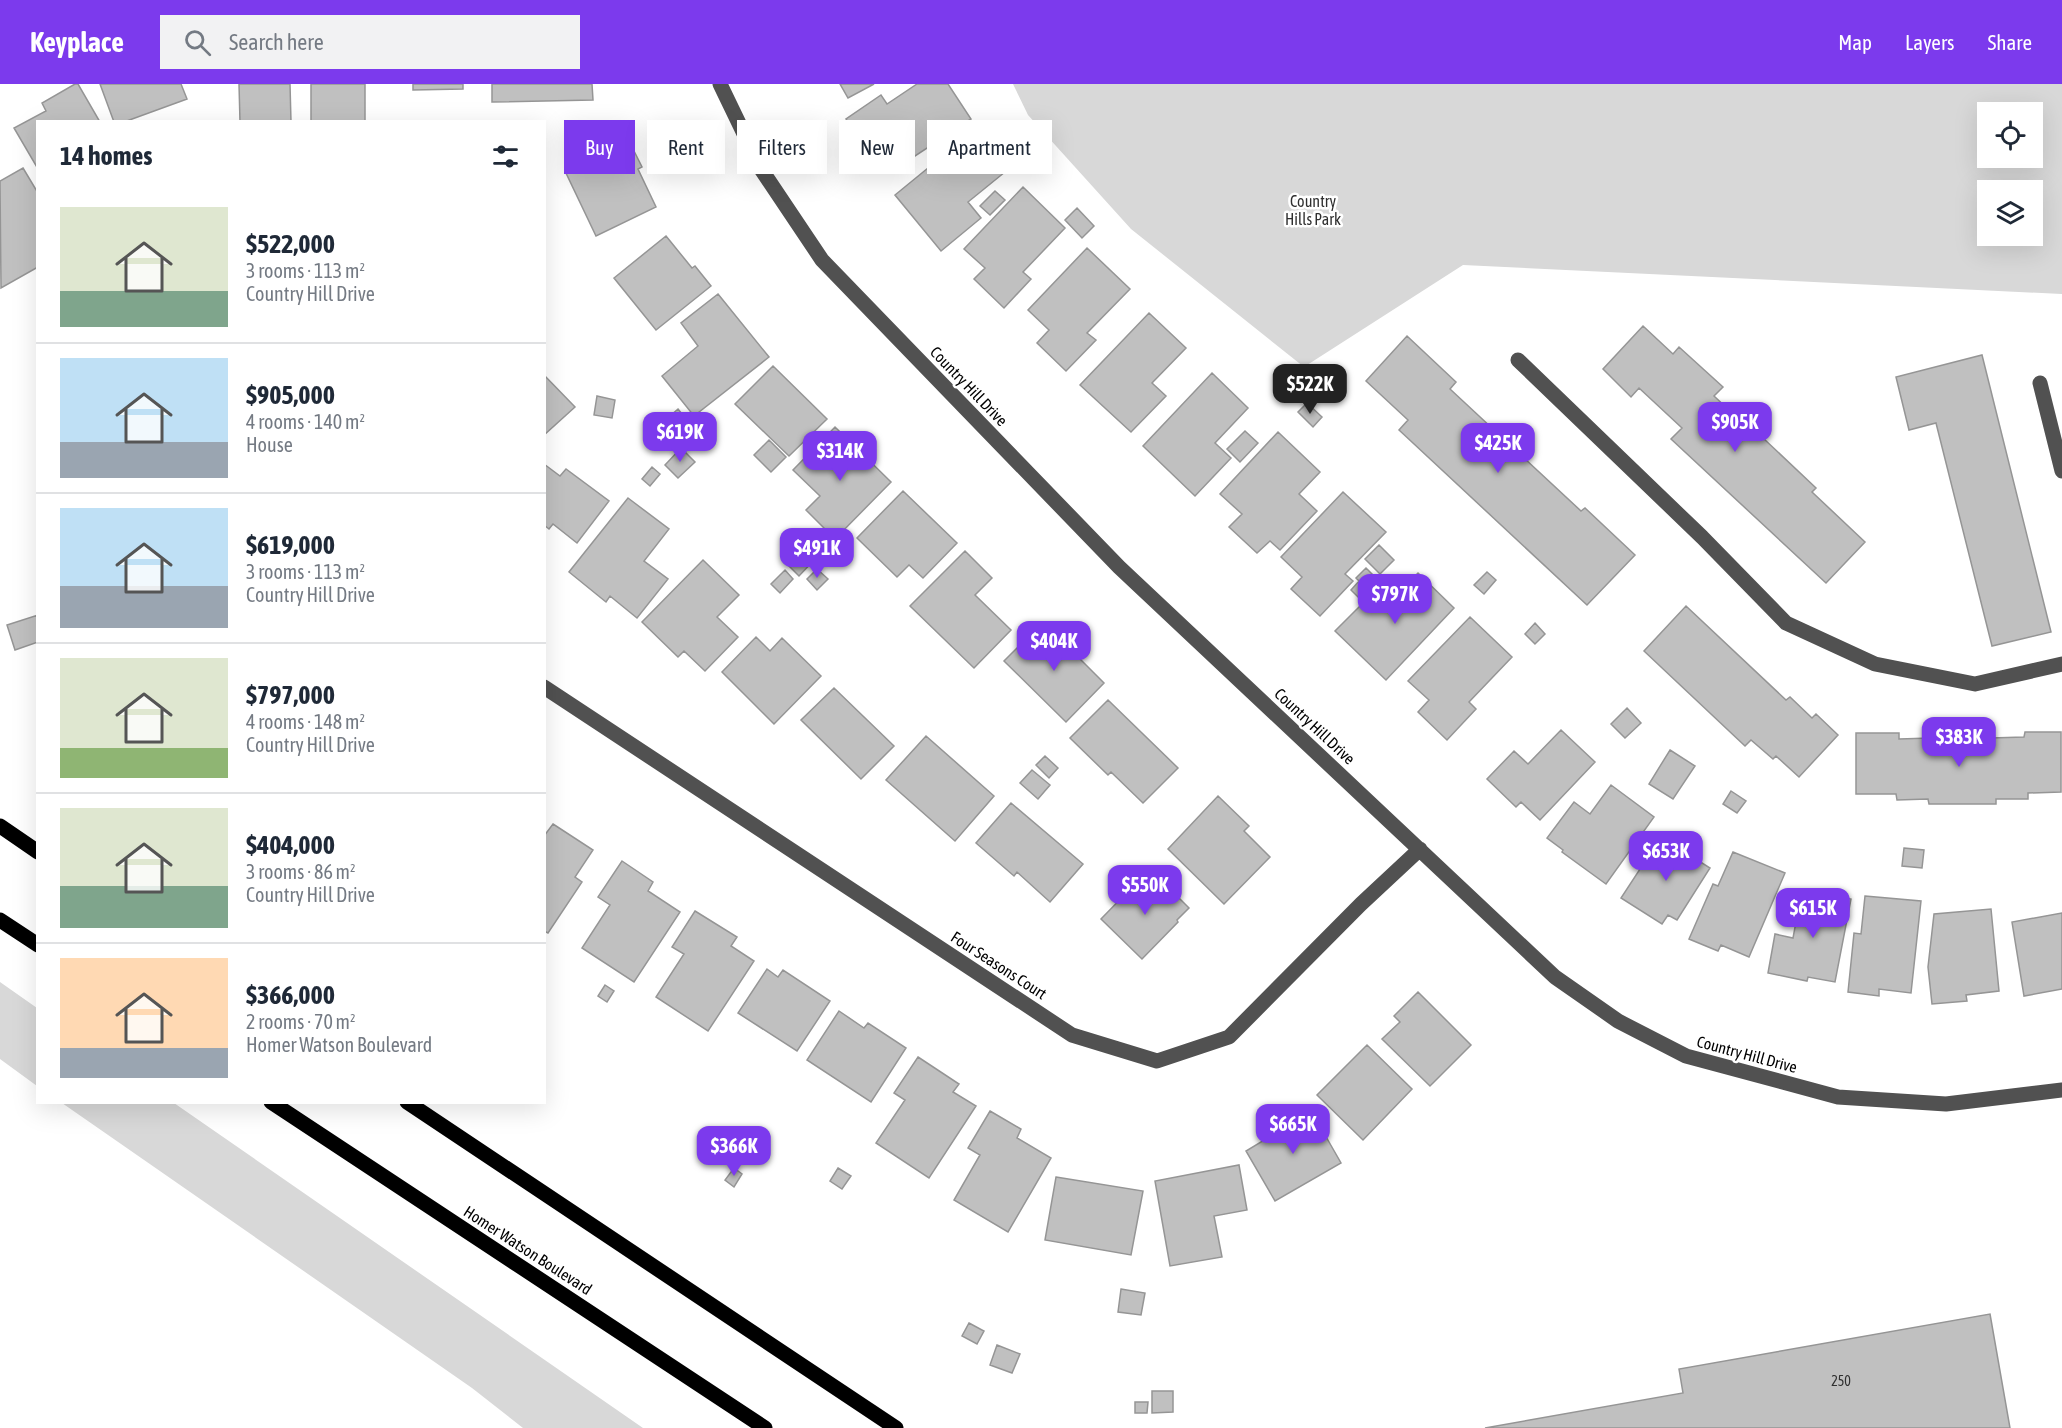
<!DOCTYPE html>
<html lang="en">
<head>
<meta charset="utf-8">
<style>
	:root { --surface:#fff; --page:#f2f2f3; --text:#1f2937; --muted:#747a83; --line:#e0e1e3; --accent:#7c3aed }
	body { margin:0; font-family:"Asap Condensed",sans-serif; background:var(--page); color:var(--text); height:100vh; display:flex; flex-direction:column; font-size:22px; white-space:nowrap }
	* { box-sizing:border-box; margin:0 }
	p { font-size:20px; color:var(--muted) }
	.icon { flex:none; width:33px; height:33px; fill:none; stroke:currentColor; stroke-width:2; stroke-linecap:round; stroke-linejoin:round }
	.map { position:relative; flex:1; overflow:hidden }
	.details { position:absolute; left:36px; top:36px; width:510px; height:984px; display:flex; flex-direction:column; background:var(--surface); border-radius:0px; box-shadow:0 6px 24px #0002 }
	.details>* { flex:none }
	.top-card { position:absolute; left:564px; top:36px; width:570px; height:54px; display:flex; gap:12px }
	.controls { position:absolute; left:1977px; top:18px; display:grid; gap:12px }
	.controls a { display:grid; place-items:center; width:66px; height:66px; border-radius:0px; background:var(--surface); box-shadow:0 6px 24px #0002; font-size:30px }
	.price { position:absolute; translate:-50% -51px; padding:0 14px; border-radius:12px; background:var(--accent); color:#fff; font-size:20px; line-height:39px; filter:drop-shadow(0 2px 3px #0008) }
	.price::after { content:''; position:absolute; left:50%; top:36px; width:18px; height:14px; margin-left:-9px; background:inherit; clip-path:polygon(0 0,100% 0,50% 100%) }
	.price.active { background:#222; color:#fff }
	ul { padding:0; list-style:none }
	li { display:flex; align-items:center; gap:18px; height:150px; padding:0 24px }
	li+li { border-top:2px solid var(--line) }
	li span { display:grid; place-items:center; flex:none; width:168px; height:120px; border-radius:0px; color:#555 }
	li>.icon { margin-inline-start:auto }
	span .icon { width:72px; height:72px; fill:#fffc; stroke-width:1 }
	li b { font-size:26px }
	h2 { display:flex; justify-content:space-between; align-items:center; height:72px; padding:0 24px; font-size:26px }
	.chip { padding:0 21px; border-radius:0px; background:var(--surface); box-shadow:0 6px 24px #0002; font-size:21px; line-height:54px }
	.chip.active { background:var(--accent); color:#fff }
	header { display:flex; align-items:center; gap:36px; box-sizing:border-box; height:84px; padding:0 30px; background:var(--accent); color:#fff }
	header strong { font-size:28px }
	nav { display:flex; gap:33px; margin-inline-start:auto; font-size:21px }
	.search { width:420px; height:54px; background:var(--page); display:flex; align-items:center; gap:15px; box-sizing:border-box; padding:0 21px; border-radius:0px; color:var(--muted); font-size:22px }
	.map>svg:first-child { display:block }
	.green { fill:#d8d8d8; fill-rule:evenodd }
	.building { fill:#c0c0c0; stroke:#959595; stroke-width:1.5 }
	.lines { fill:none; stroke-linecap:round; stroke-linejoin:round }
	.minor { stroke:#515151; stroke-width:15 }
	.major { stroke:#000; stroke-width:15 }
	.labels { text-anchor:middle; dominant-baseline:central; stroke-width:5; stroke-linejoin:round; paint-order:stroke }
	.number-label { font-size:14px; fill:#303030 }
	.park-label { font-size:16px; fill:#2f2f2f; stroke:#fff }
	.street-label { font-size:16px; fill:#000; stroke:#fff }
</style>
</head>
<body>
<header>
<strong>Keyplace</strong>
<div class="search"><svg class="icon" aria-label="search" viewBox="0 0 24 24"><circle cx="10" cy="10" r="6"/><path d="M15 15l6 6"/></svg>Search here</div>
<nav><a>Map</a><a>Layers</a><a>Share</a></nav>
</header>
<div class="map">
<svg width="2062" height="1344" viewBox="0 0 2062 1344">
	<rect width="100%" height="100%" fill="#fff"/>
	<path class="green" d="M1013 0H2062V210L1463 181 1304 283 1131 145 1028 31ZM1988 28H2032V74H1988ZM1988 106H2032V152H1988Z
		M0 898 37 924V1002L0 975Z
		M62 1019H174L643 1344H523L472 1304Z"/>
	<path class="building" d="M75 0H78L100 38H38V85L14 44 46 27 42 19Z
		M100 0H181L187 15 124 38H114Z
		M239 0H290L291 38H240Z
		M311 0H365V38H311Z
		M413 0H463V5L413 6Z
		M492 0H592L593 16 492 18Z
		M840 0H874L848 14Z
		M917 0H948L971 35 897 84 877 53 864 61 846 35 881 11 887 20Z
		M972 48 1005 88 968 118 981 134 941 167 895 111Z
		M630 59 642 83 638 85 656 123 596 152 566 89Z
		M23 84 38 109V183L1 204 0 97Z
		M1023 103 1065 144 1023 188 1031 195 1004 224 974 195 985 184 964 165Z
		M995 107 1005 116 990 131 980 122Z
		M1077 124 1094 142 1082 154 1065 136Z
		M666 152 692 184 695 182 711 202 656 246 614 194Z
		M1087 164 1130 205 1087 249 1096 256 1066 287 1037 259 1049 246 1028 226Z
		M718 210 769 273 694 332 662 292 698 262 681 239Z
		M1149 229 1186 264 1152 299 1166 312 1131 348 1080 301Z
		M1643 242 1673 270 1679 263 1723 303 1714 312 1761 356 1763 354 1816 404 1812 408 1865 458 1826 499 1671 355 1682 344 1639 304 1631 313 1603 285Z
		M1407 252 1456 298 1450 305 1581 427 1585 424 1635 471 1587 521 1399 346 1408 336 1366 297Z
		M1982 271 2051 548 1992 562 1936 339 1909 346 1896 293Z
		M773 282 827 335 789 372 735 320Z
		M1212 289 1248 324 1215 359 1231 374 1195 412 1143 362Z
		M544 291 575 323 544 351Z
		M597 312 615 316 612 334 594 331Z
		M1307 319 1322 333 1313 343 1298 328Z
		M678 325 690 340 674 353 662 339Z
		M835 343 891 398 835 455 806 426 820 412 793 386Z
		M1245 347 1258 359 1240 378 1227 365Z
		M1278 348 1320 388 1299 410 1317 427 1280 466 1270 457 1257 469 1229 443 1242 430 1220 410Z
		M769 356 786 373 771 388 754 371Z
		M681 364 695 378 678 394 665 381Z
		M544 380 560 392 566 385 609 417 577 459 553 440 549 445 544 441Z
		M652 383 660 390 650 402 642 395Z
		M903 407 957 459 923 494 909 481 897 493 857 454Z
		M1343 408 1386 448 1345 490 1353 497 1320 532 1291 505 1302 493 1281 473Z
		M628 414 669 445 644 477 668 495 637 534 610 512 606 518 569 488Z
		M1379 461 1394 476 1380 490 1365 475Z
		M807 463 817 473 799 492 789 482Z
		M965 467 992 494 975 511 1011 546 974 584 910 522Z
		M703 476 739 511 717 533 738 553 705 587 684 567 678 573 642 538Z
		M1366 484 1375 493 1365 503 1356 494Z
		M817 485 828 495 817 506 807 495Z
		M785 486 793 495 780 509 771 500Z
		M1487 488 1496 496 1484 510 1474 501Z
		M1418 489 1454 524 1386 596 1335 547 1371 511 1384 524Z
		M1359 497 1366 504 1358 513 1351 506Z
		M1686 522 1786 616 1790 613 1812 634 1816 630 1838 651 1799 693 1776 672 1773 675 1751 656 1745 662 1644 567Z
		M38 531V558L15 566 7 541Z
		M1470 533 1512 573 1469 618 1476 625 1447 656 1418 628 1429 616 1408 597Z
		M1043 538 1104 599 1066 638 1004 577Z
		M1535 539 1545 550 1535 560 1525 550Z
		M756 553 770 567 782 554 821 592 774 640 722 588Z
		M834 604 894 662 861 695 801 636Z
		M1108 616 1178 684 1143 719 1111 688 1108 691 1070 654Z
		M1627 624 1641 639 1625 654 1611 640Z
		M1561 646 1595 678 1540 736 1521 718 1516 723 1487 695 1514 667 1528 680Z
		M2025 648H2061V708L2028 709V715H1996V720H1929L1928 715 1897 716 1896 710H1856V649H1899V655L1930 654V659L1991 658V654L2024 653Z
		M926 652 994 712 955 757 886 696Z
		M1670 666 1695 682 1673 715 1649 700Z
		M1045 672 1058 684 1049 694 1036 681Z
		M1032 686 1050 701 1038 715 1020 699Z
		M1611 701 1654 733 1606 800 1562 768 1563 766 1547 754 1574 718 1590 730Z
		M1731 707 1746 717 1737 729 1723 720Z
		M1218 712 1249 742 1244 747 1270 773 1224 820 1168 765Z
		M1011 719 1083 780 1050 818 1017 788 1014 792 976 759Z
		M553 740 593 766 575 793 582 798 548 849 544 847V752Z
		M1661 753 1710 784 1677 836 1668 831 1662 840 1621 814Z
		M1904 764 1924 766 1922 784 1902 782Z
		M1733 768 1785 789 1749 873 1721 861 1718 867 1689 855 1713 800 1718 802Z
		M622 777 653 798 648 807 680 828 634 898 582 864 610 821 598 813Z
		M1157 792 1189 824 1177 836 1178 838 1142 875 1101 835 1137 798 1144 804Z
		M1802 806 1851 815 1835 898 1808 893 1807 897 1768 889 1775 850 1793 854Z
		M1865 812 1921 817 1911 909 1879 905V912L1848 908 1854 849 1861 850Z
		M1991 825 1999 907 1966 911 1967 917 1932 920 1928 883 1934 830Z
		M695 827 737 853 731 862 754 877 708 947 656 913 684 870 672 863Z
		M2062 829V905L2024 912 2012 838Z
		M767 885 778 893 783 886 830 917 797 967 738 929Z
		M605 901 614 907 607 918 598 912Z
		M1418 908 1471 961 1430 1002 1382 955 1400 938 1394 932Z
		M839 927 864 944 868 939 906 964 871 1018 807 976Z
		M1367 961 1412 1005 1363 1056 1317 1011Z
		M918 973 959 1000 953 1008 976 1022 929 1094 876 1059 905 1016 894 1009Z
		M1309 1023 1341 1079 1275 1117 1246 1067 1271 1052 1268 1047Z
		M990 1027 1021 1045 1017 1054 1051 1074 1008 1148 954 1116 980 1071 968 1064Z
		M1239 1081 1247 1126 1214 1132 1222 1173 1170 1182 1155 1097Z
		M734 1084 742 1090 734 1103 725 1096Z
		M838 1084 851 1092 842 1105 830 1097Z
		M1056 1093 1143 1107 1131 1171 1045 1156Z
		M1121 1205 1145 1209 1141 1231 1118 1228Z
		M1990 1230 2010 1344H1485L1683 1309 1679 1285Z
		M969 1239 984 1247 977 1260 962 1252Z
		M997 1261 1020 1270 1012 1289 990 1281Z
		M1152 1307H1173V1328L1152 1329Z
		M1135 1318H1148L1147 1329H1135Z"/>
	<g class="lines">
		<path class="minor" d="M720 0 761 85 822 176 1119 483 1555 893 1618 937 1686 972 1838 1013 1946 1020 2062 1006
			M1518 276 1702 453 1786 539 1875 580 1975 600 2062 580
			M2040 299 2062 387
			M544 603 1072 951 1157 977 1229 953 1361 820 1420 765"/>
		<path class="major" d="M0 742 38 768
			M0 836 38 861
			M271 1018 765 1344
			M407 1018 896 1344"/>
	</g>
	<g class="labels">
		<g class="number-label">
			<text x="1841" y="1297">250</text>
		</g>
		<g class="park-label">
			<text x="1313" y="117">Country<tspan x="1313" dy="18">Hills Park</tspan></text>
		</g>
		<g class="street-label">
			<text transform="translate(969 302) rotate(46)">Country Hill Drive</text>
			<text transform="translate(1315 642) rotate(43)">Country Hill Drive</text>
			<text transform="translate(999 881) rotate(33)">Four Seasons Court</text>
			<text transform="translate(1747 970) rotate(15)">Country Hill Drive</text>
			<text transform="translate(528 1166) rotate(33)">Homer Watson Boulevard</text>
		</g>
	</g>
</svg>
<div class="controls">
<a><svg class="icon" aria-label="locate" viewBox="0 0 24 24"><circle cx="12" cy="12" r="6"/><path d="M12 2v4M12 18v4M2 12h4M18 12h4"/></svg></a>
<a><svg class="icon" aria-label="layers" viewBox="0 0 24 24"><path d="M12 4l9 5-9 5-9-5zM3 14l9 5 9-5"/></svg></a>
</div>
<b class="price active" style="left:1310px;top:331px">$522K</b>
<b class="price" style="left:1735px;top:369px">$905K</b>
<b class="price" style="left:680px;top:379px">$619K</b>
<b class="price" style="left:1498px;top:390px">$425K</b>
<b class="price" style="left:840px;top:398px">$314K</b>
<b class="price" style="left:817px;top:495px">$491K</b>
<b class="price" style="left:1395px;top:541px">$797K</b>
<b class="price" style="left:1054px;top:588px">$404K</b>
<b class="price" style="left:1959px;top:684px">$383K</b>
<b class="price" style="left:1666px;top:798px">$653K</b>
<b class="price" style="left:1145px;top:832px">$550K</b>
<b class="price" style="left:1813px;top:855px">$615K</b>
<b class="price" style="left:1293px;top:1071px">$665K</b>
<b class="price" style="left:734px;top:1093px">$366K</b>
<div class="top-card">
<a class="chip active">Buy</a>
<a class="chip">Rent</a>
<a class="chip">Filters</a>
<a class="chip">New</a>
<a class="chip">Apartment</a>
</div>
<section class="details">
<h2>14 homes<svg class="icon" aria-label="filters" viewBox="0 0 24 24"><path d="M4 7h16M4 17h16"/><circle cx="9" cy="7" r="2"/><circle cx="15" cy="17" r="2"/></svg></h2>
<ul>
<li><span style="background:linear-gradient(#dfe7d0 70%,#7fa58c 0)"><svg class="icon" aria-label="home" viewBox="0 0 24 24"><path d="M3 11l9-7 9 7M6 9v11h12V9"/></svg></span><div><b>$522,000</b><p>3 rooms · 113 m²</p><p>Country Hill Drive</p></div></li>
<li><span style="background:linear-gradient(#bfe0f5 70%,#9aa5b1 0)"><svg class="icon" aria-label="home" viewBox="0 0 24 24"><path d="M3 11l9-7 9 7M6 9v11h12V9"/></svg></span><div><b>$905,000</b><p>4 rooms · 140 m²</p><p>House</p></div></li>
<li><span style="background:linear-gradient(#bfe0f5 65%,#9aa5b1 0)"><svg class="icon" aria-label="home" viewBox="0 0 24 24"><path d="M3 11l9-7 9 7M6 9v11h12V9"/></svg></span><div><b>$619,000</b><p>3 rooms · 113 m²</p><p>Country Hill Drive</p></div></li>
<li><span style="background:linear-gradient(#dfe7d0 75%,#8fb573 0)"><svg class="icon" aria-label="home" viewBox="0 0 24 24"><path d="M3 11l9-7 9 7M6 9v11h12V9"/></svg></span><div><b>$797,000</b><p>4 rooms · 148 m²</p><p>Country Hill Drive</p></div></li>
<li><span style="background:linear-gradient(#dfe7d0 65%,#7fa58c 0)"><svg class="icon" aria-label="home" viewBox="0 0 24 24"><path d="M3 11l9-7 9 7M6 9v11h12V9"/></svg></span><div><b>$404,000</b><p>3 rooms · 86 m²</p><p>Country Hill Drive</p></div></li>
<li><span style="background:linear-gradient(#ffd9b3 75%,#9aa5b1 0)"><svg class="icon" aria-label="home" viewBox="0 0 24 24"><path d="M3 11l9-7 9 7M6 9v11h12V9"/></svg></span><div><b>$366,000</b><p>2 rooms · 70 m²</p><p>Homer Watson Boulevard</p></div></li>
</ul>
</section>
</div>
</body>
</html>
